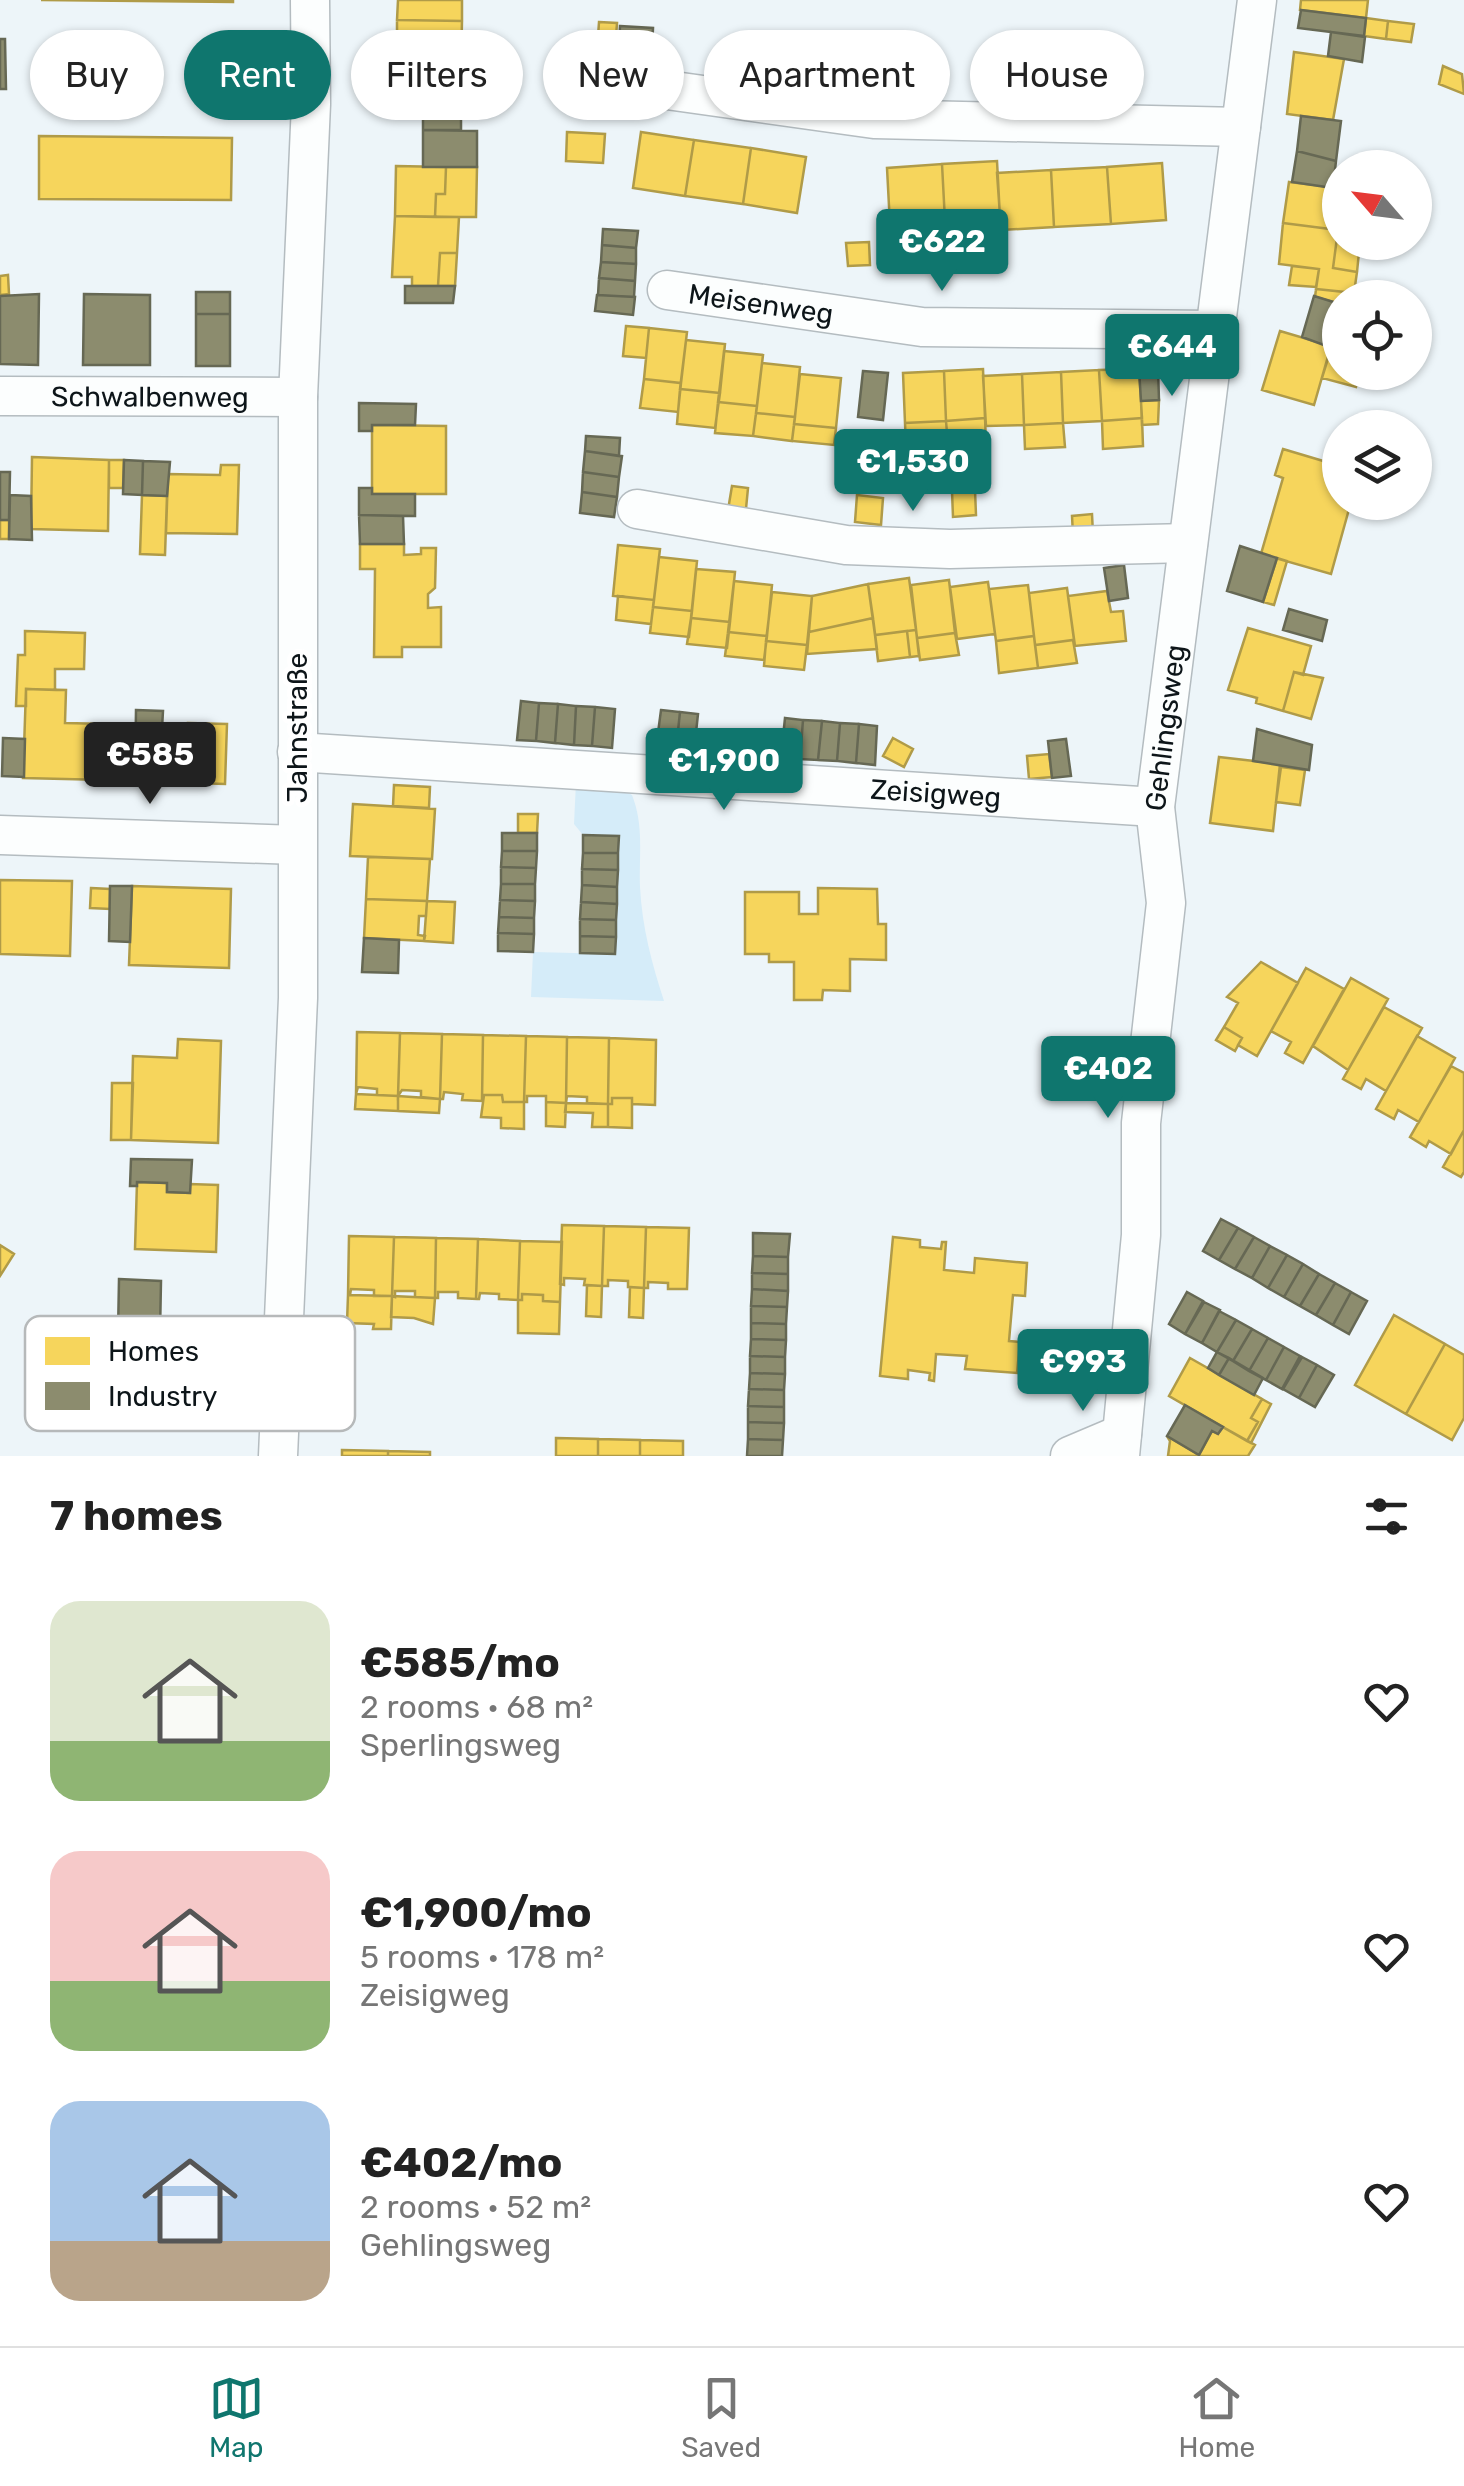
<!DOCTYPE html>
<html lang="en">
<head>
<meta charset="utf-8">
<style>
	:root { --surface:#fff; --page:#f2f2f2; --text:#222; --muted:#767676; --line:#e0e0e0; --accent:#0f766e }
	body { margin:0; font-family:Rubik,sans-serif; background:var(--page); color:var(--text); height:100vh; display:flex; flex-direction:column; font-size:38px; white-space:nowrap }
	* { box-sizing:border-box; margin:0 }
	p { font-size:32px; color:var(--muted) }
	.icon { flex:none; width:55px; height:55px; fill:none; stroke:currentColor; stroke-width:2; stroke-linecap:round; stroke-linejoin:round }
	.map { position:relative; height:1456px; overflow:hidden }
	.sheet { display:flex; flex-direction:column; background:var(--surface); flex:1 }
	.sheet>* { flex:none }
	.guide { position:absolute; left:30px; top:30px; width:1405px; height:90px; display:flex; gap:20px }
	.needle { width:65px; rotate:298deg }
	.controls { position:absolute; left:1322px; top:150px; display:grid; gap:20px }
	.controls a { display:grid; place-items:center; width:110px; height:110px; border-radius:50%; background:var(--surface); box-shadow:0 2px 8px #0004; font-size:50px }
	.price { position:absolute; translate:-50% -85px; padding:0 22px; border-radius:10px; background:var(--accent); color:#fff; font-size:32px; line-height:65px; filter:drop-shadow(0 2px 5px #0008) }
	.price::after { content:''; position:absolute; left:50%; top:60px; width:30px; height:22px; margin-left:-15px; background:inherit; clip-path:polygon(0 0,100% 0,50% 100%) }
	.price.active { background:#222; color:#fff }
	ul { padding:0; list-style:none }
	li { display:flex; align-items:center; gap:30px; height:250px; padding:0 50px }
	li span { display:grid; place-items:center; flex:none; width:280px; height:200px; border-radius:30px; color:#555 }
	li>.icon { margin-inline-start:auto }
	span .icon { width:120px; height:120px; fill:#fffc; stroke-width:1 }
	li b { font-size:42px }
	h2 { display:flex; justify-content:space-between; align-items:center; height:120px; padding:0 50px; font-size:42px }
	.tag { padding:0 35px; border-radius:45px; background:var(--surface); box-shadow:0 2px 8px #0004; font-size:35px; line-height:90px }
	.tag.active { background:var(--accent); color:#fff }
	.tab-bar { display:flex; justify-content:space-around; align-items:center; height:140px; border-top:2px solid var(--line); background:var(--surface); font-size:28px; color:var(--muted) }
	.tab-bar a { display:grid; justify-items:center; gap:5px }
	.tab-bar .active { color:var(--accent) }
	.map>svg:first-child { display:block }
	.green { fill:#d5ecf9 }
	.homes { fill:#f6d55c; stroke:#b09b48; stroke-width:2.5 }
	.industry { fill:#8c8c6e; stroke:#666854; stroke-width:2.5 }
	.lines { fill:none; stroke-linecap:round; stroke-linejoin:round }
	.street-casing { stroke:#b4bcc0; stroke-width:41 }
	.street { stroke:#fcfefe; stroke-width:38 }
	.labels { text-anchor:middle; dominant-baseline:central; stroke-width:10; stroke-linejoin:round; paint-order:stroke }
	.street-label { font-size:28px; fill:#0d1519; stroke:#fff }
	.key { fill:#fff; stroke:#b6b9ba; stroke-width:2.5 }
	.key-label { font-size:28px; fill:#0d1519 }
</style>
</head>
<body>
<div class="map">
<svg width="1464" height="1456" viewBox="0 0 1464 1456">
	<rect width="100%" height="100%" fill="#edf5f9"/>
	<path class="green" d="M576 782 611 784 632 795C644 825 639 855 640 887 642 927 652 964 664 1001L531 997 533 952 615 954 619 836 583 835 574 824Z"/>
	<path class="homes" d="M41 0H233V2Z
		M398 0H462V21L397 20Z
		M1301 0H1368L1366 18 1300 10Z
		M1366 18 1388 21 1386 39 1364 36Z
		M397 20 462 21 461 65 397 64Z
		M1388 21 1414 24 1411 42 1386 39Z
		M599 22 617 23 614 67 596 66Z
		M1294 52 1344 59 1333 120 1287 114Z
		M397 64 461 65V109L397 108Z
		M1443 66 1462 74 1464 94 1439 84Z
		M567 132 605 134 603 163 566 161Z
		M641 132 694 140 685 196 633 188Z
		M39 136 232 138 231 200 39 199Z
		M694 140 751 148 743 204 685 196Z
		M751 148 806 157 797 213 743 204Z
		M997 161 1000 218 945 221 942 164Z
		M1162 163 1166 220 1111 224 1107 167Z
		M942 164 945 221 890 225 887 168Z
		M396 166 446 167 445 194H436L435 217 395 216Z
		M446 167H477L476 217H435L436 194H445Z
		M1107 167 1111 224 1054 227 1051 170Z
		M1051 170 1054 227 1001 230 997 173Z
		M1289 182 1340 188 1338 230 1283 223Z
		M395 216 459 217 457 253H440L438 286H412V277H392Z
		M1283 223 1338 230 1333 268 1357 272 1354 293 1316 289 1319 269 1279 264Z
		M1338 230 1340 242H1360L1357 272 1333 268Z
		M869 242 870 265 848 266 846 243Z
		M440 253H457L455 286H438Z
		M1292 266 1319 269 1316 287 1289 285Z
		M8 275 9 294 0 295V276Z
		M1316 289 1354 293V298H1340V304L1315 297Z
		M626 326 649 328 646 358 623 356Z
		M649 328 687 332 681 383 644 379Z
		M1280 331 1331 346 1314 405 1262 390Z
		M686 340 725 344 720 393 680 389Z
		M1331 349 1340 351V372H1360L1356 387 1322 378Z
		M724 351 763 355 757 406 718 402Z
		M762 363 800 367 795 417 756 413Z
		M983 369 985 418 946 421 944 371Z
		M1139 369 1142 418 1102 421 1099 370Z
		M1099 370 1102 421 1063 423 1061 372Z
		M944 371 946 421 905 423 903 373Z
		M1061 372 1063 423 1024 425 1022 374Z
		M800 374 841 378 836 428 794 424Z
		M1022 374 1024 425 986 426 983 376Z
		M644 379 681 383 678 412 640 408Z
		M680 389 720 393 715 428 677 424Z
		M1159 400 1158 424 1142 425 1141 401Z
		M718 402 757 406 753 436 715 433Z
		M756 413 795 417 792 441 753 436Z
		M985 418 986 442 948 445 946 421Z
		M1142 418 1143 446 1103 449 1102 421Z
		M946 421 948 445 906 447 905 423Z
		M1063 423 1065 447 1025 449 1024 425Z
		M794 424 836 428 834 445 792 441Z
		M372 425 446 426V494H372Z
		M1283 449 1340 466V502H1351L1331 574 1261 554 1283 478 1275 475Z
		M32 457 109 460 108 531 31 529Z
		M109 460H124L123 488H109Z
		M221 465H239L237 534 166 533 168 474 220 475Z
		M732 486 748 488 745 519 727 516Z
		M975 490 976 515 953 517 952 491Z
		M142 495 167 496 165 555 140 554Z
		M857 495 883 498 881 525 855 522Z
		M1092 514 1093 534 1073 535 1072 516Z
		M0 520H9V539H0Z
		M360 544H404V555L421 554V548H436L435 588 428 594V608L441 607V647H402V657H374L375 569H360Z
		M618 545 660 549 654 600 613 596Z
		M659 557 697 561 692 611 653 607Z
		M1277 558 1287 561 1274 605 1263 602Z
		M696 569 735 572 730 622 691 618Z
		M909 578 916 630 875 635 868 584Z
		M949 580 955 633 917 638 911 585Z
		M734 581 772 585 767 636 728 632Z
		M988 582 995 634 957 639 950 587Z
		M868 584 873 618 809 632 812 596Z
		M1028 585 1034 636 996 641 989 589Z
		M1067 588 1074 640 1035 645 1029 593Z
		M1107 591 1111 612 1123 611 1126 641 1075 646 1068 596Z
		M772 592 812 596 807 645 766 641Z
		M618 596 654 600 651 624 616 620Z
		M653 607 692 611 689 637 650 633Z
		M691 618 730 622 727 648 687 644Z
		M873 618 877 649 807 654 809 632Z
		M1248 628 1311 646 1303 675 1294 672 1283 711 1256 703 1257 698 1228 690Z
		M916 630 919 656 910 657 907 631Z
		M25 631 85 633 84 669H55V690L26 689V706H16L18 655H25Z
		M907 631 910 657 878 661 875 635Z
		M728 632 767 636 764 660 725 656Z
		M955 633 959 655 920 660 917 638Z
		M1034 636 1038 668 999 673 996 641Z
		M1073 640 1077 663 1038 668 1035 645Z
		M766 641 807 645 804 670 764 666Z
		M1294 672 1323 678 1311 719 1283 711Z
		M26 689 66 690 65 723 108 724 106 780 23 778Z
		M188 723 227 724 225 784 160 782 161 733 188 734Z
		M893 738 913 749 904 767 883 756Z
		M719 741 742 743 741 747H747L746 765 717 763Z
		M1049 754 1052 777 1029 779 1027 756Z
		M1219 757 1280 764 1273 831 1210 823Z
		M1281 767 1305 770 1300 805 1276 802Z
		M394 785 430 787 429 808 393 806Z
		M353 804 435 809 432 859 350 856Z
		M518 814H538L537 833H518Z
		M368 857 430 859 427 901 366 899Z
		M0 880 72 881 70 956 0 954Z
		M132 886 231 889 229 968 129 965Z
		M91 888 110 889V909L90 908Z
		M818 888 877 889 878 924H886V960L850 959V991L823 990 822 1000H794V962H769V954H745V892H799V914H818Z
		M366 899 427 901 426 916H419L418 935 425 936 424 941 364 938Z
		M427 901 455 902 453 943 424 941Z
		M1261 962 1298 983 1257 1056 1238 1045 1242 1038 1224 1027 1238 1003 1227 997Z
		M1306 968 1344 989 1303 1063 1285 1053 1291 1042 1271 1031Z
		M1351 978 1388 999 1348 1070 1313 1046Z
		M1384 1007 1422 1028 1386 1091 1366 1079 1361 1089 1343 1079Z
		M1224 1027 1242 1038 1235 1051 1216 1040Z
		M357 1032 400 1033 398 1096 377 1095V1089L358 1087 356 1094Z
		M400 1033 442 1034 440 1099 421 1097V1091L402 1090 398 1096Z
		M442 1034 483 1035 482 1101 462 1100 463 1094 444 1092 443 1099H440Z
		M483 1035 526 1036 524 1102H503L502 1095H484L482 1101Z
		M526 1036 567 1037 566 1103 546 1102V1096H527V1102H524Z
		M1417 1036 1455 1058 1419 1122 1398 1110 1394 1119 1376 1109Z
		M567 1037 609 1038 608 1104 587 1103V1097L567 1096 566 1103Z
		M609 1038 656 1040 655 1105 632 1104V1098H612V1104H608Z
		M178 1039 221 1041 218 1143 131 1140 133 1056 177 1058Z
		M1451 1066 1464 1073V1130L1451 1154 1429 1141 1426 1147 1410 1137Z
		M112 1083H133L131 1140H111Z
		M356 1094 398 1096V1111L355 1109Z
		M484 1095H502L503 1102H524V1129L501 1128V1118L481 1117Z
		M398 1096 440 1099 439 1113 398 1111Z
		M612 1098H632V1128L608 1127V1104H612Z
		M546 1102 566 1103 565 1127 546 1126Z
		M566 1103 608 1104V1127H592L593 1113 565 1112Z
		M1464 1130V1172L1461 1177 1443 1167Z
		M137 1182 167 1183V1192L190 1193V1184L218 1185 216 1252 135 1249Z
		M562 1225 604 1226 602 1286 584 1285 585 1279 564 1278V1285L560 1284Z
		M604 1226 646 1227 644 1288 628 1287V1281L608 1280V1286H602Z
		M646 1227 689 1228 687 1289H668V1283L648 1282V1288H644Z
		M349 1236 394 1237 392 1296H374V1290L351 1289 350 1295H348Z
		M394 1237 436 1238 435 1298 415 1297V1291H395V1297L392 1296Z
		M893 1237 920 1240V1247L941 1249 942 1242H946L944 1270 974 1273 975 1258 1027 1263 1025 1296 1013 1295 1009 1341 1020 1342 1017 1373 965 1369 967 1356 936 1354 934 1381 929 1380 930 1373 908 1370V1379L880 1376Z
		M436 1238 478 1239 476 1299 458 1298V1292H438V1298H435Z
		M478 1239 520 1241 518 1300 499 1299V1294L480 1293 479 1299H476Z
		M520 1241 562 1242 560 1302 543 1301V1295L522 1294V1300H518Z
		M0 1245 14 1254 0 1276Z
		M587 1285 602 1286 601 1317 586 1316Z
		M630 1287 644 1288 643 1318 629 1317Z
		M522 1294 543 1295V1301L560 1302 559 1334 518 1333V1300H522Z
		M348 1295 392 1296 391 1329H373L374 1324 347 1323Z
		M392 1296 435 1298 433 1324 414 1318 391 1317Z
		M1394 1315 1445 1344 1406 1414 1355 1385Z
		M1445 1344 1464 1355V1418L1452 1440 1406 1414Z
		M1190 1358 1262 1399 1251 1418 1258 1422 1247 1441 1169 1396Z
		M1262 1399 1271 1404 1251 1443 1247 1441 1258 1422 1251 1418Z
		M1223 1427 1255 1445 1248 1456H1168L1170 1441 1167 1436 1199 1455 1212 1431 1218 1434Z
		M556 1438 598 1439V1456H556Z
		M598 1439 640 1440V1456H598Z
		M640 1440 683 1441V1456H640Z
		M342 1450 388 1451V1456H342Z
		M388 1451 430 1452V1456H388Z"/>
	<path class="industry" d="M1301 10 1366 18 1364 36 1298 28Z
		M620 26 653 28 652 48 619 46Z
		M1331 32 1365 37 1362 62 1328 56Z
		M0 39H5L6 89H0Z
		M619 46 652 48 651 65 617 62Z
		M617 62 651 65 649 81 615 79Z
		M615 79 649 81 647 98 614 95Z
		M614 95 647 98V115L613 113Z
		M423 109H461V130H423Z
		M1301 116 1341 121 1336 161 1297 151Z
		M423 130 477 131V167H423Z
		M1297 151 1336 161 1333 188 1292 182Z
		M603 229 638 231 636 248 602 245Z
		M602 245 636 248V264L601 262Z
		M601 262 636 264 635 281 599 278Z
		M599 278 635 281 634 297 598 295Z
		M405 286H455L453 303H405Z
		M196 292H230V314H196Z
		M39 294 38 365 0 364V296Z
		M84 294 150 295V365H83Z
		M597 295 635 297 633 315 595 311Z
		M1314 296 1340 304V351L1302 337Z
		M196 314H230V366H196Z
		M1158 368 1159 400 1141 401 1139 369Z
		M863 371 888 373 883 420 858 417Z
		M359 403 416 404 415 425H372V431H359Z
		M586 436 620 438 619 456 585 451Z
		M585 451 622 456 619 477 583 472Z
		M124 460 143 461 142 495 123 494Z
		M143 461 170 462 167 496 142 495Z
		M0 472H10L9 520H0Z
		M583 472 619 477 617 497 582 492Z
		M359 488H372V494H415V516L359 515Z
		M582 492 617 497 614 517 580 513Z
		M10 495 31 496 32 540 9 539Z
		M359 515 403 516 404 544H360Z
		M1240 546 1277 558 1263 602 1227 591Z
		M1124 565 1128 598 1109 601 1104 568Z
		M1289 609 1327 620 1322 641 1283 630Z
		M521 701 539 703 536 741 517 740Z
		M539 703 558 704 555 743 536 741Z
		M558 704 576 706 574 745 555 743Z
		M576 706 595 707 592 746 574 745Z
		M595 707 615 709 612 748 592 746Z
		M136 710 163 711 159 782 135 781Z
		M661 710 680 712 676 750 656 748Z
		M680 712 698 714 694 751 676 750Z
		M785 718 803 720 800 759 781 757Z
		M803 720 822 721 818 760 800 759Z
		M822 721 840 723 837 761 818 760Z
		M840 723 859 724 856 763 837 761Z
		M859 724 877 726 875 765 856 763Z
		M1257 729 1312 745 1309 770 1253 761Z
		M3 738 25 739 24 777 2 776Z
		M1066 739 1071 776 1052 778 1048 741Z
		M502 833H537V851H502Z
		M583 835 619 836 618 853H583Z
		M502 851H537L536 868 501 867Z
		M583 853H618V870L582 869Z
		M501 867 536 868 535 884H501Z
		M582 869 618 870 617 887 582 885Z
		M501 884H535V901L500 900Z
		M582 885 617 887V904L581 902Z
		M110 886H132L130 942 109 941Z
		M500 900 535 901 534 918 499 917Z
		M581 902 617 904 616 920 580 919Z
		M499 917 534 918V934L498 933Z
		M580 919 616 920V937L580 936Z
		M498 933 534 934 533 952 498 951Z
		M580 936 616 937 615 954 580 953Z
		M364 938 399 940 398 973 362 972Z
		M131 1159 192 1160 190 1193 167 1192V1183L137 1182V1186H130Z
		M1221 1219 1238 1228 1219 1260 1203 1251Z
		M1238 1228 1254 1237 1235 1269 1219 1260Z
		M753 1233 790 1234 788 1257 753 1256Z
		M1254 1237 1270 1246 1252 1278 1235 1269Z
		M1270 1246 1287 1255 1268 1288 1252 1278Z
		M1287 1255 1303 1264 1284 1297 1268 1288Z
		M753 1256 788 1257V1274L752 1273Z
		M1303 1264 1319 1274 1300 1306 1284 1297Z
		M752 1273 788 1274V1291L752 1289Z
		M1319 1274 1335 1283 1316 1315 1300 1306Z
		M119 1279 161 1281 160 1333 118 1334Z
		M1335 1283 1351 1292 1333 1325 1316 1315Z
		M752 1289 788 1291 787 1307 751 1306Z
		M1187 1292 1203 1301 1185 1334 1169 1324Z
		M1351 1292 1367 1301 1349 1334 1333 1325Z
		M1204 1302 1220 1310 1202 1343 1185 1334Z
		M751 1306 787 1307 786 1324 751 1323Z
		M1219 1311 1236 1320 1217 1352 1202 1343Z
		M1236 1320 1252 1329 1233 1361 1217 1352Z
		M751 1323 786 1324V1340L751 1339Z
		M1252 1329 1268 1338 1249 1371 1233 1361Z
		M1268 1338 1284 1347 1266 1380 1249 1371Z
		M751 1339 786 1340 785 1357 750 1356Z
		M1284 1347 1300 1356 1282 1389 1266 1380Z
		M1217 1352 1229 1358 1219 1375 1208 1368Z
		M750 1356 785 1357V1374L750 1373Z
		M1302 1357 1317 1365 1299 1398 1283 1389Z
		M1229 1358 1263 1378 1254 1395 1219 1375Z
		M1317 1365 1334 1375 1315 1407 1299 1398Z
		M750 1373 785 1374 784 1390 749 1389Z
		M749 1389 784 1390V1407L748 1406Z
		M1185 1405 1223 1427 1218 1434 1212 1431 1199 1455 1167 1436Z
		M748 1406 784 1407V1423L748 1422Z
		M748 1422 784 1423 783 1440 748 1439Z
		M748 1439 783 1440 782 1456H747Z"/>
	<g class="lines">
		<defs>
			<g id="street">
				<path d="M667 90 874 119 1241 127"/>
				<path id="s1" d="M667 290 922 327 1215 330"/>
				<path id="s2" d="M0 396 298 397"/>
				<path d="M637 509 846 545 950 549 1188 543"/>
				<path id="s3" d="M297 752 1155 807"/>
				<path d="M0 835 297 845"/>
				<path d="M278 1456 298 998V397L311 104 310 0"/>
				<path d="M1070 1456 1122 1434"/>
				<path id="s4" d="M1120 1456 1141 1235V1123L1166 903 1155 807 1257 0"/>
			</g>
		</defs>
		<use href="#street" class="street-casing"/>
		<use href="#street" class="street"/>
	</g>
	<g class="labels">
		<g class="street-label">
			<text stroke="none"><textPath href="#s1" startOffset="95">Meisenweg</textPath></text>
			<text stroke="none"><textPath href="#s2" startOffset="150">Schwalbenweg</textPath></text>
			<text stroke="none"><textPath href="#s4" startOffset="732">Gehlingsweg</textPath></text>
			<text transform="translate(297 728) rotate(-90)">Jahnstraße</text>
			<text stroke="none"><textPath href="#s3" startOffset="640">Zeisigweg</textPath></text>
		</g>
	</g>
	<rect x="25" y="1316" width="330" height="115" rx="15" class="key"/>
	<rect x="45" y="1337" width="45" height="28" fill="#f6d55c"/>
	<rect x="45" y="1382" width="45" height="28" fill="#8c8c6e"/>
	<g class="key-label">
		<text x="108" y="1361">Homes</text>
		<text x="108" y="1406">Industry</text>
	</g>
</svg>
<div class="controls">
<a><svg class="needle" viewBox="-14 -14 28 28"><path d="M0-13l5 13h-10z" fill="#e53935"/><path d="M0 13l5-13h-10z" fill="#767676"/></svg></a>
<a><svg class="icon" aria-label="locate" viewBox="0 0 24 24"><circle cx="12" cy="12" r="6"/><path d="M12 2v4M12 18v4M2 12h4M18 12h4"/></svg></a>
<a><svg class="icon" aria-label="layers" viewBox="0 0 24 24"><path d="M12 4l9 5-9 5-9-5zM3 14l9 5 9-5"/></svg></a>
</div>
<b class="price" style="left:942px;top:294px">€622</b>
<b class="price" style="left:1172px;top:399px">€644</b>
<b class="price" style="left:913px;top:514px">€1,530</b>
<b class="price active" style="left:150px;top:807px">€585</b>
<b class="price" style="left:724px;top:813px">€1,900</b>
<b class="price" style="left:1108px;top:1121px">€402</b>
<b class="price" style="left:1083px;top:1414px">€993</b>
<div class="guide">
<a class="tag">Buy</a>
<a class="tag active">Rent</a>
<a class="tag">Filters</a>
<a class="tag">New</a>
<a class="tag">Apartment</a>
<a class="tag">House</a>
</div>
</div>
<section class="sheet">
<h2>7 homes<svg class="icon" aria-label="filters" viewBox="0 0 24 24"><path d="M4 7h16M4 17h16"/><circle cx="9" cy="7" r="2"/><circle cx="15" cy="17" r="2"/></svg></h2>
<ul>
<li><span style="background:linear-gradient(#dfe7d0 70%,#8fb573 0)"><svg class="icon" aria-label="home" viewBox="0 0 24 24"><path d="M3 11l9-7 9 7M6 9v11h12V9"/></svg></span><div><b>€585/mo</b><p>2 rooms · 68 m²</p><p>Sperlingsweg</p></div><svg class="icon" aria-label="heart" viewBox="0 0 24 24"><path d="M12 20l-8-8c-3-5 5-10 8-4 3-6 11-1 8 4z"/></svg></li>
<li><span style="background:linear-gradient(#f6c9c9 65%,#8fb573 0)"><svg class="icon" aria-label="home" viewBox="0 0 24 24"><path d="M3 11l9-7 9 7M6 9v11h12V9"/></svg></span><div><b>€1,900/mo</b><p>5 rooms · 178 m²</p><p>Zeisigweg</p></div><svg class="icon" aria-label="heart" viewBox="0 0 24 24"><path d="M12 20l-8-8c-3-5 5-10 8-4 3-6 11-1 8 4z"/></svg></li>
<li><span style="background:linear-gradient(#a9c7e8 70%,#b9a48a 0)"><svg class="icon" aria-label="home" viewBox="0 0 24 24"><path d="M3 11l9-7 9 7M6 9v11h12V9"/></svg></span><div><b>€402/mo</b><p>2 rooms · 52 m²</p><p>Gehlingsweg</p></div><svg class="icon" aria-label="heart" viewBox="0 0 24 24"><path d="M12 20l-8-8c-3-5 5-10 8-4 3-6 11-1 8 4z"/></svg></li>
</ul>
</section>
<nav class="tab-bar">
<a class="active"><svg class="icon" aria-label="map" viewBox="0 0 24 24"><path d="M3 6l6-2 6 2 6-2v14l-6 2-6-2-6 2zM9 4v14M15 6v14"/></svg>Map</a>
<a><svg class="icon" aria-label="saved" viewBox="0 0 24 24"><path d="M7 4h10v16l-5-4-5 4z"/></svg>Saved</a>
<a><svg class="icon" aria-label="home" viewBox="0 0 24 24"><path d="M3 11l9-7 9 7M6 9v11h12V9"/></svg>Home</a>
</nav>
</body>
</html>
